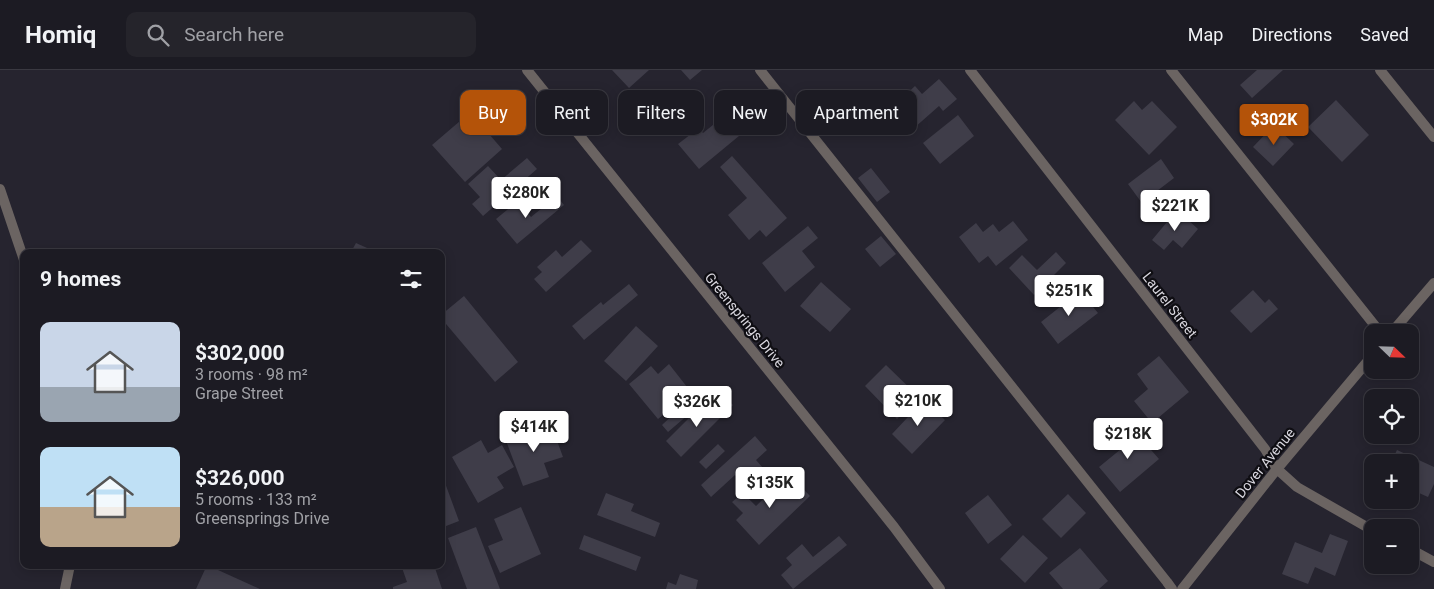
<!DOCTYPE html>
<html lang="en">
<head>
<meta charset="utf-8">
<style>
	:root { --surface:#1c1b23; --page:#25242b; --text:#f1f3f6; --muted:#a0a1a6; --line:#3a3941; --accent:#b45309 }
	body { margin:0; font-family:Roboto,sans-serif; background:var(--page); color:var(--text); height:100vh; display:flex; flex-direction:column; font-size:19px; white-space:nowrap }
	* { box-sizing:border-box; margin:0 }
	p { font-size:16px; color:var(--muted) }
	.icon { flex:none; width:28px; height:28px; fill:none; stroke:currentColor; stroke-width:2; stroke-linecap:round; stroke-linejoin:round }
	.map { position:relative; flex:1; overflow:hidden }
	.details { position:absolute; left:20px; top:179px; width:425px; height:320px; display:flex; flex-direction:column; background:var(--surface); border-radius:10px; box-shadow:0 2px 12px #0003,0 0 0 1px var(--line) }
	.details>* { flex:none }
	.top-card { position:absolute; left:460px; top:20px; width:475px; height:45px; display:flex; gap:10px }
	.needle { width:32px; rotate:113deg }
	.buttons { position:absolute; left:1364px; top:254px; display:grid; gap:10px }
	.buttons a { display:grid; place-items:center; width:55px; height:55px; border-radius:10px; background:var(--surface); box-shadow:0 2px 12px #0003,0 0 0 1px var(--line); font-size:25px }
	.price { position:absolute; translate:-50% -42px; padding:0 11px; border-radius:5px; background:#fff; color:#222; font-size:16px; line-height:32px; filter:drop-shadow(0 1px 2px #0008) }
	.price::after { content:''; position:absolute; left:50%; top:30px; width:15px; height:11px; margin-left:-8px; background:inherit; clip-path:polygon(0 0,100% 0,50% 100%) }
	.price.selected { background:var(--accent); color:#fff }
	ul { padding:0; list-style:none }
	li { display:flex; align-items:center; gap:15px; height:125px; padding:0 20px }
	li span { display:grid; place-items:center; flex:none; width:140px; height:100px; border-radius:10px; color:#555 }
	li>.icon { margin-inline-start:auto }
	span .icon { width:60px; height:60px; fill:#fffc; stroke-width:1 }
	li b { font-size:21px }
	h2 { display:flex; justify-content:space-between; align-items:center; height:60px; padding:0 20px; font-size:21px }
	.tag { padding:0 18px; border-radius:10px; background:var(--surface); box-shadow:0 2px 12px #0003,0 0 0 1px var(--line); font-size:18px; line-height:45px }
	.tag.selected { background:var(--accent); color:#fff }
	header { display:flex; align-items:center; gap:30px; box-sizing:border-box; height:70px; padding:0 25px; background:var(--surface); border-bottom:1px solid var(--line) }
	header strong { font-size:24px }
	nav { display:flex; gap:28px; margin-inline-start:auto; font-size:18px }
	.search { width:350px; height:45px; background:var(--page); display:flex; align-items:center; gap:12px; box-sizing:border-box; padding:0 18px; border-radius:10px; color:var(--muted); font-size:19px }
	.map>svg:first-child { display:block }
	.building { fill:#3f3d49 }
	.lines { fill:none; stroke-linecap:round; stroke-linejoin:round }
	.service { stroke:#6b6462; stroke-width:10 }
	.minor { stroke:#6b6462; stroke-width:10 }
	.tertiary { stroke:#6b6462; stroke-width:10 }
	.labels { text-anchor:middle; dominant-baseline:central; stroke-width:4.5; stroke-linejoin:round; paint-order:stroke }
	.street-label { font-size:14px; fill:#d9d7df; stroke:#0f0e13 }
</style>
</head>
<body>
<header>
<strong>Homiq</strong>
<div class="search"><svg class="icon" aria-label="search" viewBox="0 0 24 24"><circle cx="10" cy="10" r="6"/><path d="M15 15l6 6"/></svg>Search here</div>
<nav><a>Map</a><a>Directions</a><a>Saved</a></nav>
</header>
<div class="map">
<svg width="1434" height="519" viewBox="0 0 1434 519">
	<rect width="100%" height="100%" fill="#26242f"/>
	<path class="building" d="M612 0H649L629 18Z
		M681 0H702L690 10Z
		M1257 0H1283L1252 28 1240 15Z
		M939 9 957 29 943 41 939 36 905 66 885 44 915 16 922 24Z
		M1336 30 1369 65 1342 92 1308 57Z
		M1134 31 1142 40 1152 31 1177 57 1149 85 1115 50Z
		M729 42 745 61 699 99 678 74 699 58 703 63Z
		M958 45 974 66 940 94 923 73Z
		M460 51 473 66 483 57 502 79 465 112 432 75Z
		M1274 55 1294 74 1273 96 1253 77Z
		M732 86 787 148 766 167 760 160 749 170 728 145 747 128 720 97Z
		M527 88 537 99 483 146 472 134 480 127 468 114 488 96 501 110Z
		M1161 89 1174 108 1157 121 1162 129 1147 140 1128 114Z
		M871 98 890 122 877 132 858 108Z
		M557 126 564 135 517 174 496 149 518 131 531 147Z
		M1177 140 1198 159 1182 178 1173 170 1164 180 1152 170Z
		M1013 151 1028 170 996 196 988 186 979 193 959 167 976 153 983 162 993 154 999 162Z
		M808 156 818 168 802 181 815 197 785 222 762 193Z
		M881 166 896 184 880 197 865 179Z
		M581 170 592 181 546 222 534 209 542 202 537 197 556 180 562 187Z
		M356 173 376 182H351Z
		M1056 182 1066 193 1034 225 1009 198 1022 185 1037 200Z
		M821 212 851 239 830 262 800 236Z
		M629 214 638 225 584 270 572 256 601 232 603 235Z
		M1253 220 1265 233 1269 229 1278 239 1251 263 1230 241Z
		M1080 221 1098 243 1058 274 1041 252Z
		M464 226 518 292 495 312 441 248V245Z
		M636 256 658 276 626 311 604 291Z
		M1159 286 1189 322 1152 353 1134 331 1148 319 1137 304Z
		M669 294 691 322 658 349 629 314 651 296 658 304Z
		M886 295 919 327 897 349 865 316Z
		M723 326 733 335 681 387 666 371 690 347 697 353Z
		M924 330 945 350 912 384 892 364Z
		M682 336 689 344 668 362 662 355Z
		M1130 356 1159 389 1120 422 1099 397 1121 379 1113 370Z
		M552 357 563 387 544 393 549 407 523 416 505 368 532 358 534 363Z
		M755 366 767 380 756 390 763 398 744 415 735 405 711 427 701 415Z
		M481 370 488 383 502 375 514 397 497 407 504 418 478 433 452 387Z
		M718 374 725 381 706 399 699 392Z
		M1397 380 1434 397V414L1428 427 1410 419V392H1391Z
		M441 402 459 451 441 458Z
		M789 404 810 426 759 475 736 450 743 443 732 432 743 423 756 436Z
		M606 423 634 434 631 441 660 453 655 467 597 445Z
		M1068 424 1086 443 1061 468 1042 449Z
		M988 425 1012 455 988 474 965 443Z
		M521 437 541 484 500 503 488 476 503 470 494 449Z
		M476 457 500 519H467L448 468Z
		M1330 464 1348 471 1335 506 1315 497 1308 514 1282 504 1295 472 1322 483Z
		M584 465 641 487 636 501 579 479Z
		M1023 465 1048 488 1025 513 1000 489Z
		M839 466 847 475 793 519 781 505 792 495 786 488 802 474 813 487Z
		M1080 478 1108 511 1099 519H1063L1049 503Z
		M207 495 260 519H196Z
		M401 495H434L442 519H393V517L407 512Z
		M680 504 698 510 696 519H666L668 512 676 515Z"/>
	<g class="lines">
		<path class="service" d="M760 0 1167 512 1172 519
			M1171 0 1380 262"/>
		<path class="minor" d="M970 0 1265 379 1277 399 1297 417 1372 460
			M1380 0 1434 67
			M0 119 24 190
			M1392 262 1434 213
			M1410 479 1434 492
			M65 519 70 495
			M1182 519 1277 399 1372 286"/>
		<path class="tertiary" d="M527 0 894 457 940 519"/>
	</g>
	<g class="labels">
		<g class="street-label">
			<text transform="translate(1170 235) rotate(52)">Laurel Street</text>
			<text transform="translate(745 250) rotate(51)">Greensprings Drive</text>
			<text transform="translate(1265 393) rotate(-51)">Dover Avenue</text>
		</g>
	</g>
</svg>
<div class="buttons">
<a><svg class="needle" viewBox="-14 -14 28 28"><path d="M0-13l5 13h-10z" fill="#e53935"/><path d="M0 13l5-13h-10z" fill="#a0a1a6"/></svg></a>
<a><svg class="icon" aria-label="locate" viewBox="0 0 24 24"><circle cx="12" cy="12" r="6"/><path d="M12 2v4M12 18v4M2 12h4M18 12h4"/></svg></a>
<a>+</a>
<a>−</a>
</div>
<b class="price selected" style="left:1274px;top:76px">$302K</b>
<b class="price" style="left:526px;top:149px">$280K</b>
<b class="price" style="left:1175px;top:162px">$221K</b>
<b class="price" style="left:1069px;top:247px">$251K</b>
<b class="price" style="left:918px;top:357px">$210K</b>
<b class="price" style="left:697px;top:358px">$326K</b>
<b class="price" style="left:534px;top:383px">$414K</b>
<b class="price" style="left:1128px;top:390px">$218K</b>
<b class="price" style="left:770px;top:439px">$135K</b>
<div class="top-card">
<a class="tag selected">Buy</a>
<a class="tag">Rent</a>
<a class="tag">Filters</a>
<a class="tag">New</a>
<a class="tag">Apartment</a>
</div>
<section class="details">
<h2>9 homes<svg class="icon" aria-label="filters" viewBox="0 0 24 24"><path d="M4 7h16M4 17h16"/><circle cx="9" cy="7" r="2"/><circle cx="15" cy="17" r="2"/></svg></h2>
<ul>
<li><span style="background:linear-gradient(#c9d6e8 65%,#9aa5b1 0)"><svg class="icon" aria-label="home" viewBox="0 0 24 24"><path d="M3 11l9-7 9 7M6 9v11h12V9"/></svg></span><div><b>$302,000</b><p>3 rooms · 98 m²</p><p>Grape Street</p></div></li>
<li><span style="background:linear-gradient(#bfe0f5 60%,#b9a48a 0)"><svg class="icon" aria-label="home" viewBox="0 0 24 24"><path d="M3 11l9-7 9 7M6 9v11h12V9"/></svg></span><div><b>$326,000</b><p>5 rooms · 133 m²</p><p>Greensprings Drive</p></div></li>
</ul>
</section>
</div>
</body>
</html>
